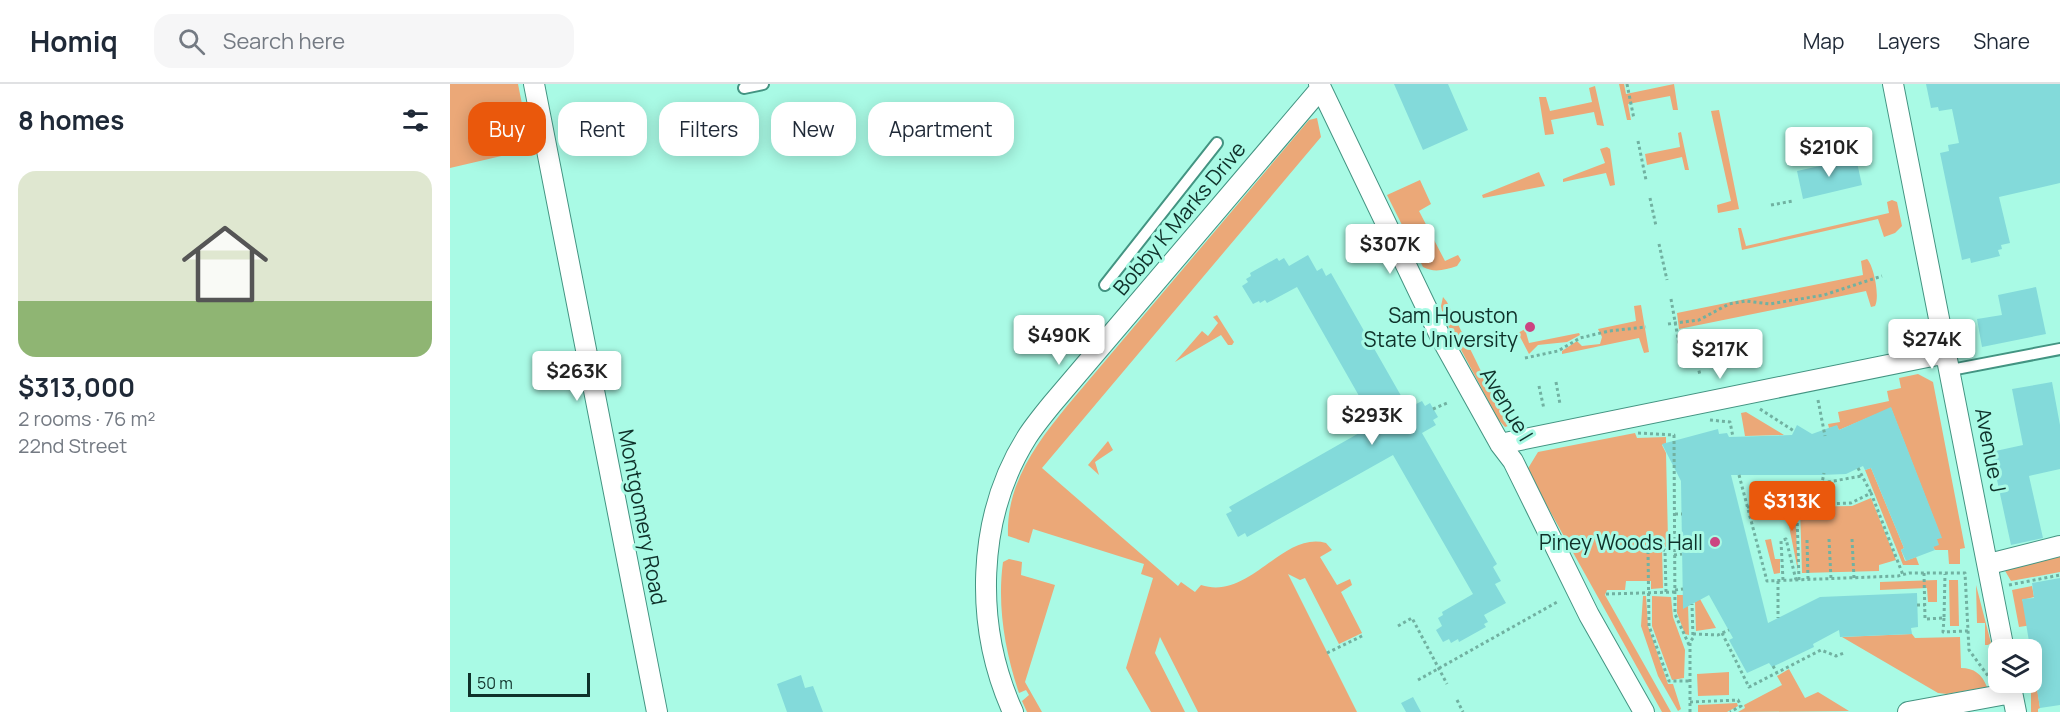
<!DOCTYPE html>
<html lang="en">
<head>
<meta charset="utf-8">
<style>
	:root { --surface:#fff; --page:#f6f6f7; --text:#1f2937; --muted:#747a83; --line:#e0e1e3; --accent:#ea580c }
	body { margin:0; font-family:Manrope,sans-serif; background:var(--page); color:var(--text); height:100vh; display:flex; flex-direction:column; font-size:22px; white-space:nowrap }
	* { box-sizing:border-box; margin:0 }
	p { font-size:20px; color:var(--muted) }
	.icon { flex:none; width:33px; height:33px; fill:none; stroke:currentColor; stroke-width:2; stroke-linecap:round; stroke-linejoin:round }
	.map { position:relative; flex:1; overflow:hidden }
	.sheet { display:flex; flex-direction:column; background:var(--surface); width:450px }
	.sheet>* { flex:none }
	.guide { position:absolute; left:18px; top:18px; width:570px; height:54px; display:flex; gap:12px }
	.buttons { position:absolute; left:1538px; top:555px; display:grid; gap:12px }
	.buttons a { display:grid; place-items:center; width:54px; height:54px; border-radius:12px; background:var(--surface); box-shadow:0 3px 15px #0003; font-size:30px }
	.scale { position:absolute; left:18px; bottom:15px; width:122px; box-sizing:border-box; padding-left:6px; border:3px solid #0f312a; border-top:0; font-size:16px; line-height:21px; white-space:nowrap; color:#0f312a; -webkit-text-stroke:4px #a9fae5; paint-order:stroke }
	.price { position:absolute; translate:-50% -51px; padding:0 14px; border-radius:6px; background:#fff; color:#222; font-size:20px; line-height:39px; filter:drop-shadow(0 2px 3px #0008) }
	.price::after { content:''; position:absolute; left:50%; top:36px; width:18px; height:14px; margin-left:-9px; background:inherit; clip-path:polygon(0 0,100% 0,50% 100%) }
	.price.active { background:var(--accent); color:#fff }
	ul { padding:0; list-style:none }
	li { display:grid; align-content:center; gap:12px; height:318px; padding:0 18px }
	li+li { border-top:2px solid var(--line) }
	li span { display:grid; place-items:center; height:186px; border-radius:18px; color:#555 }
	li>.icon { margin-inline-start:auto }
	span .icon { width:108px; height:108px; fill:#fffc; stroke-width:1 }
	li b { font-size:26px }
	h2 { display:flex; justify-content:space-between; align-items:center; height:72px; padding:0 18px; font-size:26px }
	.chip { padding:0 21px; border-radius:18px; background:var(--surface); box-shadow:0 3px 15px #0003; font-size:21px; line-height:54px }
	.chip.active { background:var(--accent); color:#fff }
	header { display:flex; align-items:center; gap:36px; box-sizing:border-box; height:84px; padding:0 30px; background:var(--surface); border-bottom:2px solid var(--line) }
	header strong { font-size:28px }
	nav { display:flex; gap:33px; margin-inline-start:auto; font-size:21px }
	.search { width:420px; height:54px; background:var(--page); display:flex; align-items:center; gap:15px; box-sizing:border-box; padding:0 21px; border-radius:18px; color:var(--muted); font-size:22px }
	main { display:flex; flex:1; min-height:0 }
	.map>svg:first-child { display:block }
	.green { fill:#eba878 }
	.building { fill:#83dada }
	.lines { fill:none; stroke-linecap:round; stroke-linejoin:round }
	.service-casing { stroke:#439482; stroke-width:14 }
	.minor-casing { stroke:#439482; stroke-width:22 }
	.path { stroke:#71b1a1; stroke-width:3; stroke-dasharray:3 3; stroke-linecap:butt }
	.service { stroke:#fff; stroke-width:10 }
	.minor { stroke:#fff; stroke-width:20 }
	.poi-dot { fill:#cc4481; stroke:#a9fae5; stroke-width:2 }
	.labels { text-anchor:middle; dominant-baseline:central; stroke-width:6; stroke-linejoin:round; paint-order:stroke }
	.street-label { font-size:21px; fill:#0f312a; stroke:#a9fae5 }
	.poi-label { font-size:21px; fill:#0f312a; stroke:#a9fae5; text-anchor:end }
</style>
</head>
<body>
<header>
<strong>Homiq</strong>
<div class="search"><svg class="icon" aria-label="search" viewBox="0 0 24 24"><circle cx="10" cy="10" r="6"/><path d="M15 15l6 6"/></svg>Search here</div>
<nav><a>Map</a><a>Layers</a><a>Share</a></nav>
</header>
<main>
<section class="sheet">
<h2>8 homes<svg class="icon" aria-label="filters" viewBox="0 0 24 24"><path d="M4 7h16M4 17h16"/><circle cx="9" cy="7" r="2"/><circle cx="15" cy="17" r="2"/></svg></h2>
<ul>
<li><span style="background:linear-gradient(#dfe7d0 70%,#8fb573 0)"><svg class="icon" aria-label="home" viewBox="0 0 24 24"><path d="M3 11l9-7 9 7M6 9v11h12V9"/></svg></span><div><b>$313,000</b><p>2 rooms · 76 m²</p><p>22nd Street</p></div></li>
</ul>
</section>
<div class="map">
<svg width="1610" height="628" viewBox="0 0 1610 628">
	<rect width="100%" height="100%" fill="#a9fae5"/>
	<path class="green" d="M0 0H68L81 65 0 84Z
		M1169 0H1174L1176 10 1224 0 1228 26H1223L1220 12 1178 20 1181 36H1177Z
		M1145 2 1154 42 1147 41 1144 28 1101 36 1104 50 1095 51 1089 13H1096L1100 27 1142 18 1139 4Z
		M1269 26 1289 125 1268 129 1267 121 1281 117 1261 27Z
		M867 34 871 53 592 384 728 502 731 498 745 508 751 501C800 517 832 447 876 459L882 466 870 473 887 501 900 495 902 501 891 508 912 549 889 560 855 494 850 496 838 490 907 628H748L710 553 705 569 735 628H701L676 584 703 494 691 490 694 480 583 445 579 459 558 452C556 400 586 360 617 322L859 36Z
		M1231 48 1239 86H1235L1232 73 1197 81 1195 70 1230 63 1228 49Z
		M1157 63 1160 65 1165 101 1160 102 1156 89 1113 98V95L1155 79 1150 65Z
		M1089 88 1095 102 1033 114 1032 111Z
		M970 96 981 120 969 127 995 177 1008 171 1011 176 1007 182C995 186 984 189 973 183L937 111Z
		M1442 116 1447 118 1452 142 1445 149 1434 153 1428 135 1292 166 1288 144H1291L1296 162 1439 129 1437 118Z
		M1417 175C1424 182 1430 213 1425 222L1421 223 1416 207 1229 245 1227 229 1413 191 1411 177Z
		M993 213 997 218 1058 342 1055 343 1048 335 993 232 991 222Z
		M1191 221 1199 268 1194 269 1189 254 1112 270V267L1127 257 1132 262 1150 260 1152 253 1148 245 1186 237 1184 222Z
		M767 231 784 258 782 261H778L771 251 725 278 752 247 758 252 768 239 763 233Z
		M1075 245 1079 259 1129 249 1130 251 1117 258 1088 261 1079 270 1068 249Z
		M1468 290 1483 298 1515 464 1510 465V480H1499L1498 466H1485L1483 463 1487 455 1491 453 1441 324 1389 346 1387 342 1379 344 1378 340 1390 338 1388 328 1439 317 1437 307 1451 304 1449 294Z
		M1296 328 1334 351 1295 352 1291 329Z
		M1185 349 1187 354 1216 353V359L1212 361 1216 369 1218 456 1216 463 1212 464 1213 504 1201 505V497H1176L1175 506H1157L1155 511 1221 628H1212L1077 386 1088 368Z
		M658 357 663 366 645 378 649 391 638 381Z
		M1421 384 1454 464 1451 466 1455 477 1466 473 1469 481H1453L1415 386Z
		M1421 414 1446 476 1429 481V487L1352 489 1350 423 1402 422Z
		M1340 424H1345L1348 487 1337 432 1340 431Z
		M1321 455 1325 475H1330V489L1324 490 1315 456Z
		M1610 471V488L1561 497 1554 485Z
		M559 475 572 478 571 491 605 501 575 598 592 628H577L572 617 579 611 576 606 569 609C555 567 547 522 553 478Z
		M1487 496V518H1478L1477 504 1430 506V498Z
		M1499 496H1508L1509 542H1500Z
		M1526 501 1541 559 1538 561H1535V539H1527Z
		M1582 502 1584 513 1572 516 1589 540 1569 543 1562 506Z
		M1227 511H1233L1238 521 1239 551 1235 550 1227 529Z
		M1193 512H1196L1198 542 1218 600H1223L1231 625 1228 627 1208 592 1191 542Z
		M1202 512 1221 513 1223 533 1235 566 1234 594 1222 596 1202 542Z
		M1250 515 1266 544 1246 547 1245 518Z
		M1462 550 1465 554 1510 553 1511 584C1524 584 1532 590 1537 603L1497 610 1488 609 1392 553Z
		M1339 585 1355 614 1368 608 1399 627 1288 628 1295 624 1294 621 1332 601 1327 592Z
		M1279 588V611L1248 612 1247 590Z
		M1597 588 1587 604 1590 624 1588 625V628H1581V591Z
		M1287 619 1288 622 1277 628H1248V621Z"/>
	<path class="building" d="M944 0H998L1018 46 973 66Z
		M1476 0H1610V99L1549 113 1560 159 1551 161 1552 165 1548 166 1550 172 1521 179 1520 174 1512 176 1490 69 1499 67 1498 61 1509 59 1502 25 1489 27 1488 23 1481 24Z
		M1406 74 1412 101 1353 115 1347 87Z
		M858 171 867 187 872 184 876 192 881 189 958 324 972 317 975 322 980 319 988 333 983 336 986 341 972 349 1047 480 1043 483 1051 497 1045 500 1056 519 1034 531 1038 538 1034 540 1036 543 1009 558 1008 555 1001 559 999 555 993 558 986 546 992 542 988 534 993 531 992 528 1023 510 943 371 797 453 795 449 788 453 776 430 782 427 779 423 925 340 847 203 817 219 815 216 810 219 809 217 803 220 792 202 798 198 796 195 801 192 800 189 827 174 829 177 834 174 839 182Z
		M1586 203 1596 250 1532 263 1527 235 1552 231 1548 211Z
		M1602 298 1610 341V385L1579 392 1593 454 1561 461 1541 368 1573 361 1562 305Z
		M1441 323 1492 454 1487 455 1489 461 1483 463 1485 466 1456 477 1451 466 1454 464 1421 384 1415 386 1413 382 1396 390 1371 391H1281L1318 539 1370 513 1467 509 1468 543 1461 544 1462 550 1390 553 1389 546 1363 560 1364 563 1322 583 1319 579 1297 589 1279 556 1283 554 1259 511 1233 525 1231 397 1212 360 1268 345 1269 350 1277 349 1279 353 1342 351 1347 341 1362 350 1387 341 1389 346Z
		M1610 494V621L1590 624 1572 515 1584 514 1582 499Z
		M351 591 355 604 363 602 373 628H337L327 600Z
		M963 613 971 628H956L951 619Z"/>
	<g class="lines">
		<defs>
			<path id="service" d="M294 4 313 0
				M655 201 767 59
				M1501 286 1610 265"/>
			<path id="minor" d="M84 0 207 628
				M869 0 991 254 1050 360 1063 377 1139 531 1194 628
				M1443 0 1554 566
				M1050 360 1497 269
				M1539 480 1610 462
				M1560 598 1566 628
				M563 628C524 542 526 434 577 353 584 342 593 331 602 320L871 4
				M1458 628 1562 609"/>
		</defs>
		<use href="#service" class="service-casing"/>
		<use href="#minor" class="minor-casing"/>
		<path class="path" d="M1177 0 1184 35
			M1188 57 1196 96
			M1200 114 1206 142
			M1321 121 1343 117
			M1209 160 1217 196
			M1221 215 1229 260
			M1218 240 1249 236 1279 220 1296 217 1320 220 1374 211 1432 192
			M1282 268 1285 284
			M1264 271 1268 287
			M1075 274 1108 267 1130 254 1159 247 1196 243
			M1246 275 1250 291
			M1106 298 1110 320
			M1089 302 1094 325
			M1368 316 1375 352
			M983 325 997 319
			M1310 325 1344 347
			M1260 336 1280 338 1283 353
			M1188 349 1224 351 1225 530 1240 563
			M1408 384 1421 409
			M1289 391 1317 497 1448 492 1459 489H1515L1519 566 1541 596
			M1368 399 1369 420
			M1372 399 1412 392
			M1297 423 1401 419 1421 409 1453 491
			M1225 430H1232
			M1379 455 1381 495
			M1402 455 1404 494
			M1357 456 1358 495
			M1224 471 1232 470
			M1474 489 1475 535 1494 534 1495 490
			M1333 496 1331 457 1336 455 1346 496
			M1349 496 1346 399H1372L1374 389
			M1328 497V534
			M1559 501 1610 491
			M1225 506 1233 505
			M1216 508 1215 466H1198L1199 542 1219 597H1240
			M1156 510 1225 508
			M1467 521H1475
			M1494 534 1493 548 1518 547
			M948 542 962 534 997 600
			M1272 549 1299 603 1371 566 1386 572 1394 569
			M1243 550 1268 551 1279 546
			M1569 558 1579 557
			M877 569 914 551
			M1323 582 1327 589
			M968 596 1109 517
			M1007 616 1013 628
			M1240 618 1288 616 1291 622 1280 628
			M1240 628V558L1243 554 1242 520"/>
		<use href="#service" class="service"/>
		<use href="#minor" class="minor"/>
	</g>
	<g class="poi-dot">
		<circle cx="1080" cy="243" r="6"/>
		<circle cx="1265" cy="458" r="6"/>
	</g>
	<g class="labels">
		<g class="street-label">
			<text transform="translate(729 134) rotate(-50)">Bobby K Marks Drive</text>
			<text transform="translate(1057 320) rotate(59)">Avenue I</text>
			<text transform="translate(1541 366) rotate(79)">Avenue J</text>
			<text transform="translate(193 433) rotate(79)">Montgomery Road</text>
		</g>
		<g class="poi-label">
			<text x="1068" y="231">Sam Houston<tspan x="1068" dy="24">State University</tspan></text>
			<text x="1253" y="458">Piney Woods Hall</text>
		</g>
	</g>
</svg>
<div class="buttons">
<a><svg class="icon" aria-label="layers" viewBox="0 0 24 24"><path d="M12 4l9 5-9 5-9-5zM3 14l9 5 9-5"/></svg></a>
</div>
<div class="scale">50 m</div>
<b class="price" style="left:1379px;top:94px">$210K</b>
<b class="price" style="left:940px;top:191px">$307K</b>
<b class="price" style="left:609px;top:282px">$490K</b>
<b class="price" style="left:1482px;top:286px">$274K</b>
<b class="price" style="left:1270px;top:296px">$217K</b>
<b class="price" style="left:127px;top:318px">$263K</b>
<b class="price" style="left:922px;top:362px">$293K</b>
<b class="price active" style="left:1342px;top:448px">$313K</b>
<div class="guide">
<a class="chip active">Buy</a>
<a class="chip">Rent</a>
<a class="chip">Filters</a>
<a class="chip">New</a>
<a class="chip">Apartment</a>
</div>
</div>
</main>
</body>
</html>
